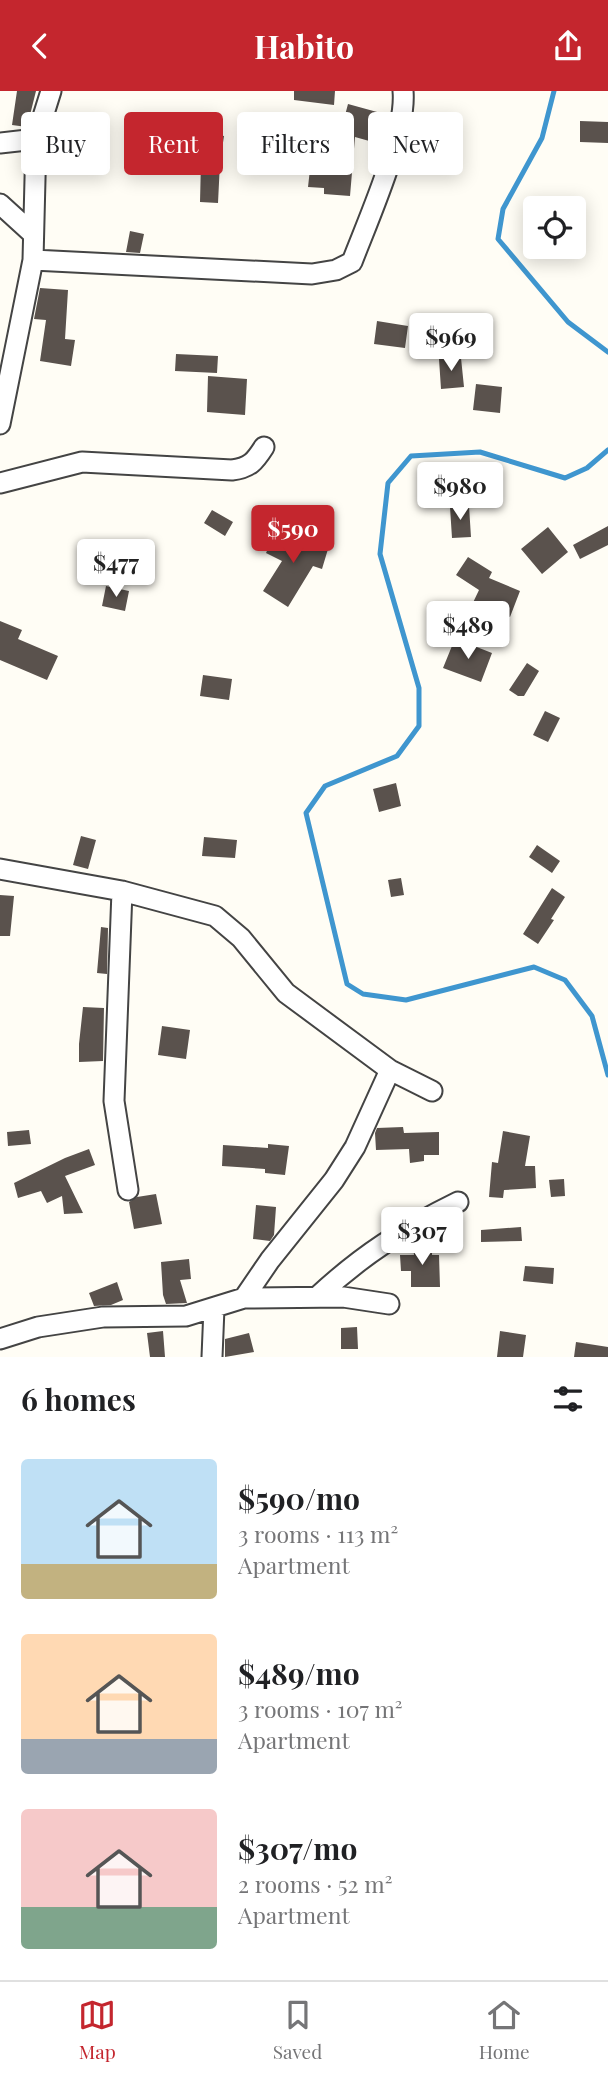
<!DOCTYPE html>
<html lang="en">
<head>
<meta charset="utf-8">
<style>
	:root { --surface:#fff; --page:#f6f6f6; --text:#202124; --muted:#757577; --line:#e0e0e0; --accent:#c4262e }
	body { margin:0; font-family:"Playfair Display",serif; background:var(--page); color:var(--text); height:100vh; display:flex; flex-direction:column; font-size:26px; white-space:nowrap }
	* { box-sizing:border-box; margin:0 }
	p { font-size:23px; color:var(--muted) }
	.icon { flex:none; width:38px; height:38px; fill:none; stroke:currentColor; stroke-width:2; stroke-linecap:round; stroke-linejoin:round }
	.map { position:relative; height:1266px; overflow:hidden }
	.panel { display:flex; flex-direction:column; background:var(--surface); flex:1 }
	.panel>* { flex:none }
	.hud { position:absolute; left:21px; top:21px; width:567px; height:63px; display:flex; gap:14px }
	.tools { position:absolute; left:523px; top:105px; display:grid; gap:14px }
	.tools a { display:grid; place-items:center; width:63px; height:63px; border-radius:7px; background:var(--surface); box-shadow:0 4px 18px #0003; font-size:35px }
	.price { position:absolute; translate:-50% -60px; padding:0 16px; border-radius:7px; background:#fff; color:#222; font-size:23px; line-height:46px; filter:drop-shadow(0 2px 4px #0008) }
	.price::after { content:''; position:absolute; left:50%; top:42px; width:21px; height:16px; margin-left:-10px; background:inherit; clip-path:polygon(0 0,100% 0,50% 100%) }
	.price.current { background:var(--accent); color:#fff }
	ul { padding:0; list-style:none }
	li { display:flex; align-items:center; gap:21px; height:175px; padding:0 21px }
	li span { display:grid; place-items:center; flex:none; width:196px; height:140px; border-radius:7px; color:#555 }
	li>.icon { margin-inline-start:auto }
	span .icon { width:84px; height:84px; fill:#fffc; stroke-width:1 }
	li b { font-size:30px }
	h2 { display:flex; justify-content:space-between; align-items:center; height:84px; padding:0 21px; font-size:30px }
	.tag { padding:0 24px; border-radius:7px; background:var(--surface); box-shadow:0 4px 18px #0003; font-size:24px; line-height:63px }
	.tag.current { background:var(--accent); color:#fff }
	header { display:flex; justify-content:space-between; align-items:center; height:91px; padding:0 21px; background:var(--accent); color:#fff; font-size:32px; font-weight:700 }
	.tab-bar { display:flex; justify-content:space-around; align-items:center; height:98px; border-top:2px solid var(--line); background:var(--surface); font-size:19px; color:var(--muted) }
	.tab-bar a { display:grid; justify-items:center; gap:4px }
	.tab-bar .current { color:var(--accent) }
	.map>svg:first-child { display:block }
	.lines { fill:none; stroke-linecap:round; stroke-linejoin:round }
	.stream { stroke:#3f96cf; stroke-width:5 }
	.building { fill:#5a524d }
	.minor-casing { stroke:#444; stroke-width:23 }
	.minor { stroke:#fff; stroke-width:19 }
</style>
</head>
<body>
<header><svg class="icon" aria-label="back" viewBox="0 0 24 24"><path d="M15 5l-7 7 7 7"/></svg>Habito<svg class="icon" aria-label="share" viewBox="0 0 24 24"><path d="M12 15V3M7 8l5-5 5 5M5 13v7h14v-7"/></svg></header>
<div class="map">
<svg width="608" height="1266" viewBox="0 0 608 1266">
	<rect width="100%" height="100%" fill="#fffdf5"/>
	<g class="lines">
		<path class="stream" d="M554 0 542 47 503 118 498 148 568 231 608 261
			M608 359 587 377 565 387 480 361 411 365 388 392 380 463 419 597V635L397 665 325 695 306 722 347 893 363 903 406 909 534 876 565 889 592 925 608 984"/>
	</g>
	<path class="building" d="M17 0H36L27 36 12 34Z
		M294 0H335L334 14 294 9Z
		M348 13 388 24 383 51 380 53 355 46 350 105 324 103V97L308 96 312 60 335 62Z
		M245 21H271L270 55H245Z
		M580 30 608 31V52L580 51Z
		M145 31 224 45 220 71 218 112 200 111 201 70 140 59Z
		M412 33 431 36 426 60 407 56Z
		M130 140 144 143 140 162 126 161Z
		M40 197 68 199 65 248 75 249 71 275 40 270 46 229 34 228Z
		M377 230 408 235 405 257 374 253Z
		M176 263 218 265 217 282 175 280Z
		M461 267 464 296 441 298 439 268Z
		M208 285 247 288 245 324 207 321Z
		M476 293 502 296 500 322 473 319Z
		M469 415 471 446 452 447 450 416Z
		M212 419 233 431 225 445 204 432Z
		M608 435V454L580 468 573 454Z
		M548 436 568 461 542 483 521 458Z
		M302 441 320 447 318 455 328 458 322 478 313 475 288 516 263 500 282 470 266 462 275 443 298 455Z
		M468 466 492 481 489 487 520 500 510 526 488 517 483 527 469 520 479 499 456 484Z
		M106 495 129 500 125 520 102 515Z
		M0 530 22 539 18 548 58 565 47 589 0 569Z
		M454 550 467 556 469 553 492 562 481 591 443 577Z
		M527 572 539 580 524 605H518L509 599Z
		M203 584 232 588 229 609 200 605Z
		M545 620 560 627 548 651 533 644Z
		M396 692 401 715 379 721 373 698Z
		M81 745 96 749 88 778 73 774Z
		M204 746 237 749 235 767 202 765Z
		M537 754 560 770 552 782 529 766Z
		M401 787 404 804 391 806 388 789Z
		M552 797 565 806 551 828 554 829 538 853 523 843Z
		M0 804 14 805 10 845H0Z
		M101 836 108 837 107 883 97 882Z
		M83 916 104 917 103 970 79 971V953Z
		M162 935 190 939 186 968 158 964Z
		M403 1036 404 1042 439 1041V1064H424V1070L410 1072 409 1058 376 1059 375 1042 377 1037Z
		M29 1039 31 1053 8 1055 7 1041Z
		M503 1040 530 1045 525 1075H535L536 1097 504 1099 503 1107 489 1106 492 1071 498 1072Z
		M268 1053 289 1055 285 1084 265 1082V1078L222 1075 223 1054 268 1057Z
		M89 1058 95 1074 65 1085 83 1122 64 1123 62 1105 47 1112 41 1100 18 1107 14 1092 65 1067Z
		M564 1088 565 1105 551 1106 549 1089Z
		M156 1103 162 1133 134 1138 129 1111 137 1106Z
		M256 1114 276 1116 274 1144 270 1150 253 1148Z
		M521 1136 522 1150 481 1151V1139Z
		M413 1153H432V1164H439L440 1196H411V1180H401L400 1164H414Z
		M189 1168 191 1188 180 1189 187 1212 166 1213 163 1204 161 1171Z
		M525 1175 554 1177 553 1193 523 1190Z
		M117 1191 123 1209 111 1214 94 1215 89 1202Z
		M357 1236 358 1258H341V1237Z
		M163 1240 165 1266H150L147 1242Z
		M500 1240 526 1244 523 1266H497Z
		M249 1242 254 1261 225 1266V1248Z
		M576 1251 608 1256V1266H574Z"/>
	<g class="lines">
		<defs>
			<path id="minor" d="M0 52 36 48
				M0 113 33 143
				M33 169 312 183 336 179 352 171C368 129 407 42 403 0
				M0 333 33 169 36 48 51 0
				M0 392 82 371 232 379C250 377 255 370 264 356
				M0 778 122 800 215 825 241 847 286 902 390 979 432 1000
				M122 800 114 1010 128 1099
				M317 1206C362 1164 403 1138 458 1111
				M244 1207 270 1169 334 1089 355 1056 390 979
				M0 1248 38 1236 103 1226 186 1225 244 1207 343 1206 389 1213
				M212 1266 214 1217"/>
		</defs>
		<use href="#minor" class="minor-casing"/>
		<use href="#minor" class="minor"/>
	</g>
</svg>
<div class="tools">
<a><svg class="icon" aria-label="locate" viewBox="0 0 24 24"><circle cx="12" cy="12" r="6"/><path d="M12 2v4M12 18v4M2 12h4M18 12h4"/></svg></a>
</div>
<b class="price" style="left:451px;top:282px">$969</b>
<b class="price" style="left:460px;top:431px">$980</b>
<b class="price current" style="left:293px;top:474px">$590</b>
<b class="price" style="left:116px;top:508px">$477</b>
<b class="price" style="left:468px;top:570px">$489</b>
<b class="price" style="left:422px;top:1176px">$307</b>
<div class="hud">
<a class="tag">Buy</a>
<a class="tag current">Rent</a>
<a class="tag">Filters</a>
<a class="tag">New</a>
</div>
</div>
<section class="panel">
<h2>6 homes<svg class="icon" aria-label="filters" viewBox="0 0 24 24"><path d="M4 7h16M4 17h16"/><circle cx="9" cy="7" r="2"/><circle cx="15" cy="17" r="2"/></svg></h2>
<ul>
<li><span style="background:linear-gradient(#bfe0f5 75%,#c2b280 0)"><svg class="icon" aria-label="home" viewBox="0 0 24 24"><path d="M3 11l9-7 9 7M6 9v11h12V9"/></svg></span><div><b>$590/mo</b><p>3 rooms · 113 m²</p><p>Apartment</p></div></li>
<li><span style="background:linear-gradient(#ffd9b3 75%,#9aa5b1 0)"><svg class="icon" aria-label="home" viewBox="0 0 24 24"><path d="M3 11l9-7 9 7M6 9v11h12V9"/></svg></span><div><b>$489/mo</b><p>3 rooms · 107 m²</p><p>Apartment</p></div></li>
<li><span style="background:linear-gradient(#f6c9c9 70%,#7fa58c 0)"><svg class="icon" aria-label="home" viewBox="0 0 24 24"><path d="M3 11l9-7 9 7M6 9v11h12V9"/></svg></span><div><b>$307/mo</b><p>2 rooms · 52 m²</p><p>Apartment</p></div></li>
</ul>
</section>
<nav class="tab-bar">
<a class="current"><svg class="icon" aria-label="map" viewBox="0 0 24 24"><path d="M3 6l6-2 6 2 6-2v14l-6 2-6-2-6 2zM9 4v14M15 6v14"/></svg>Map</a>
<a><svg class="icon" aria-label="saved" viewBox="0 0 24 24"><path d="M7 4h10v16l-5-4-5 4z"/></svg>Saved</a>
<a><svg class="icon" aria-label="home" viewBox="0 0 24 24"><path d="M3 11l9-7 9 7M6 9v11h12V9"/></svg>Home</a>
</nav>
</body>
</html>
